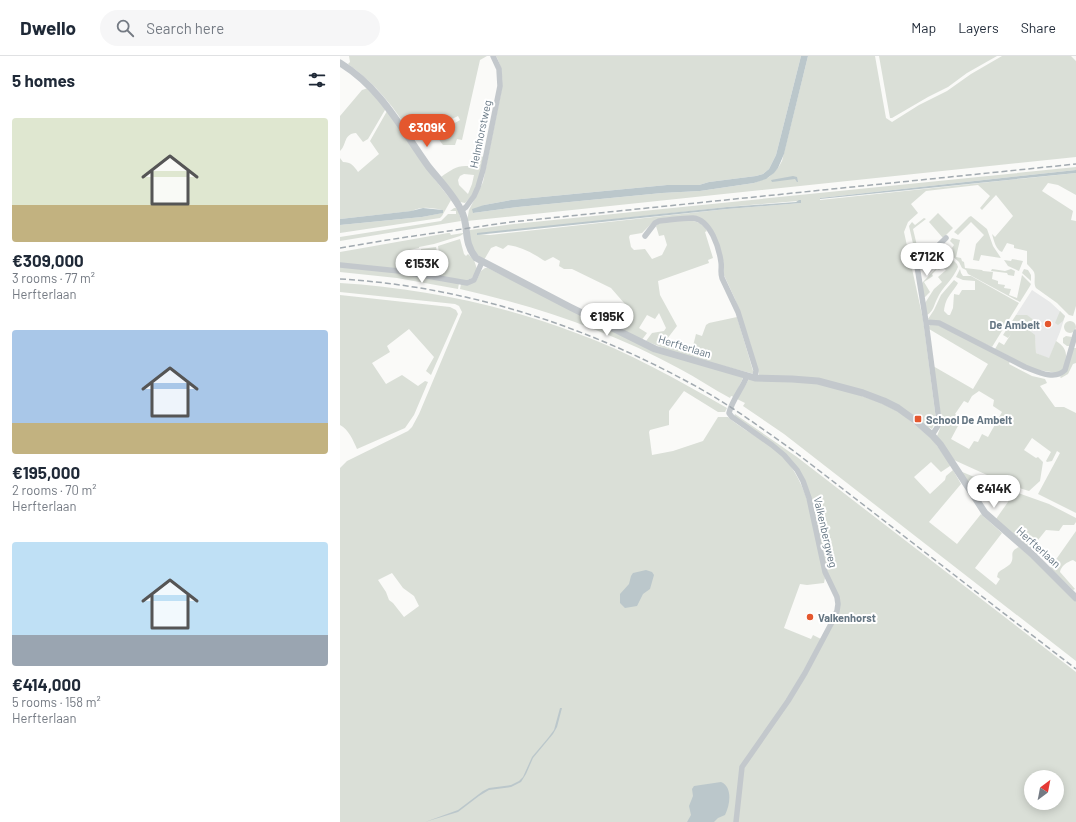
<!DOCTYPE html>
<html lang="en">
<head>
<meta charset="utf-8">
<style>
	:root { --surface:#fff; --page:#f6f6f7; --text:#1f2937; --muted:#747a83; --line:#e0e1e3; --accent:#e4572e }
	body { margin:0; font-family:Barlow,sans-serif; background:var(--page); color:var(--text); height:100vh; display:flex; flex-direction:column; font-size:15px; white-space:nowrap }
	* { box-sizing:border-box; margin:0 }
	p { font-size:13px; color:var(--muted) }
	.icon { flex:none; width:22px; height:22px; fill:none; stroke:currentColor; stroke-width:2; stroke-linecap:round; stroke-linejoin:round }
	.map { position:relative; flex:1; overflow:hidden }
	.panel { display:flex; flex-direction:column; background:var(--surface); width:340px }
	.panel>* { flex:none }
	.needle { width:26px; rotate:32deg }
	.tools { position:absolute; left:684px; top:714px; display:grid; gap:8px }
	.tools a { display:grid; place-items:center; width:40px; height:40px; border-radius:50%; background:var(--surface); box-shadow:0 2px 10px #0003; font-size:20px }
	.price { position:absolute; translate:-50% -34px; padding:0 9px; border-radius:14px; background:#fff; color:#222; font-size:13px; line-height:26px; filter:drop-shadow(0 1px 2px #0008) }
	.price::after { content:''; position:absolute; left:50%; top:24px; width:12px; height:9px; margin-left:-6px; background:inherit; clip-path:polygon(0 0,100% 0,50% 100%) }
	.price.current { background:var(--accent); color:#fff }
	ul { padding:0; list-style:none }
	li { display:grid; align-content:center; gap:8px; height:212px; padding:0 12px }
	li span { display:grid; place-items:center; height:124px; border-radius:4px; color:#555 }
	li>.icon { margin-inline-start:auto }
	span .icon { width:72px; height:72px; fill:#fffc; stroke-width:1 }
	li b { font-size:17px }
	h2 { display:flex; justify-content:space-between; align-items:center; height:48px; padding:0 12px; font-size:17px }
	header { display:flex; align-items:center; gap:24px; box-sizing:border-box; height:56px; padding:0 20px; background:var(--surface); border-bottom:1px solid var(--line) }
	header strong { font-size:19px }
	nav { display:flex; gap:22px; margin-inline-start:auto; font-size:14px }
	.search { width:280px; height:36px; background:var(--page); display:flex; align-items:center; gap:10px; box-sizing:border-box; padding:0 14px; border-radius:22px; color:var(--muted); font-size:15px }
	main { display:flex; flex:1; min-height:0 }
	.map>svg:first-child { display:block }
	.built { fill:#e8e9e9 }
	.green { fill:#dadfd7; fill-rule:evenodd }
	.water { fill:#bbc7cb }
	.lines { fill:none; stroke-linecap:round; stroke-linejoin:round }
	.minor { stroke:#c3c8cc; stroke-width:5.5 }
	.tertiary { stroke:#c3c8cc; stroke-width:7 }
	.rail { stroke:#a2aab0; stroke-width:1.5; stroke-dasharray:6 3; stroke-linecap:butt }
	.poi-dot { fill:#e4572e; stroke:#fff; stroke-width:1.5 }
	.labels { text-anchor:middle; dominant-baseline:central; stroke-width:4; stroke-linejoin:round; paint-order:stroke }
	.street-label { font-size:11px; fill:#657683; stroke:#fff }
	.poi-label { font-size:11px; font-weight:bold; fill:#657683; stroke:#fff; text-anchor:start }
</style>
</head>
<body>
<header>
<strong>Dwello</strong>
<div class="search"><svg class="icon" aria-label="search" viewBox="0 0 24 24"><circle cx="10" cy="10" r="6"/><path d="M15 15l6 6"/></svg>Search here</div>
<nav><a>Map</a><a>Layers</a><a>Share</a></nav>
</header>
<main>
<section class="panel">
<h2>5 homes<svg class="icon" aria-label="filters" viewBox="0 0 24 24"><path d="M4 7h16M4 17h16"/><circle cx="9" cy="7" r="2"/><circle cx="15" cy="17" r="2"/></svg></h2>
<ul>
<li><span style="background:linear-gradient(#dfe7d0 70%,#c2b280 0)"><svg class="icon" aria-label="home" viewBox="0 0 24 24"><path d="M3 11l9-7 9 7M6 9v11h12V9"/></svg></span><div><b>€309,000</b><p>3 rooms · 77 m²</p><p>Herfterlaan</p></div></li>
<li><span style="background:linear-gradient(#a9c7e8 75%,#c2b280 0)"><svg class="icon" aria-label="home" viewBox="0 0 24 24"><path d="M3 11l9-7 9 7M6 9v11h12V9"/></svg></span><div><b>€195,000</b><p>2 rooms · 70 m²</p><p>Herfterlaan</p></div></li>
<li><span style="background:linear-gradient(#bfe0f5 75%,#9aa5b1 0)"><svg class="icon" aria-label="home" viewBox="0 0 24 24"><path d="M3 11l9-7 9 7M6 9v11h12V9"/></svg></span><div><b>€414,000</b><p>5 rooms · 158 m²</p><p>Herfterlaan</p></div></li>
</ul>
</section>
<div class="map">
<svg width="736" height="766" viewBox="0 0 736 766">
	<rect width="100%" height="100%" fill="#fafaf8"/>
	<path class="built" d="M692 234 710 246 725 260 720 276 709 303 696 297 695 282 690 275 685 259H676Z"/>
	<path class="green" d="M9 0H147L140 4 122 84 117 83 115 89H103L91 73 73 82C56 53 36 28 8 8L10 6ZM118 60 120 64 108 71 106 66Z
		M156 0H461L436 99 429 113 423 118 416 120 369 126 359 129H327L171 144 144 149 133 157 178 151 322 137 360 135 414 127 429 121 438 112 442 105 468 0H535L546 62 552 66 579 49 607 35 631 18 662 0H731L736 5V101L127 165 129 154 143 126 161 37C163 23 163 13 156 0Z
		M539 0H657L627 17 608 31 588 41 552 62H550Z
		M28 32 46 51 45 54 28 83 23 86 16 77C3 78 7 89 0 95V60L22 34Z
		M47 55 93 121 111 144 102 160 100 162 0 177V169L82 161 102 157V154C92 152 82 150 72 155L0 163V102L3 106C11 106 14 110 18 116L39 98 30 85Z
		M137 99 144 101C141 115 137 138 125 147L120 146 101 121C113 113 118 108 134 111ZM124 118 134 119 132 128 128 138 119 129 118 124 120 120Z
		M736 111V114L480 142V144L736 117V139L718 129 708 127 702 135 733 155 731 164 736 165V250L733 260 729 259 717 247 696 232C693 227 696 221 694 216 692 213 689 210 687 208V195L674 192V189L667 187 662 196C656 194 654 185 652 178L655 181 673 160 656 139 642 154 640 152 650 140 638 129 586 135 571 148 578 157 568 166 564 176 583 263 596 363 595 367 592 373 519 333 419 319 410 287 395 243 383 217 384 209 376 182 363 164 314 165 302 177 290 179 289 181 291 191 294 194 305 193 312 203 322 199 327 189 324 179 319 180 316 170 319 167C334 166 359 158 367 175L365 176 373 202 368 204 369 207 318 225 320 239 337 270 327 283 353 290 356 278 362 280 366 269 369 267 397 261 414 318 335 297 306 285 312 277 324 275 326 272 319 257 315 263 307 259 299 272 307 277 301 285 280 274 291 255 271 232 232 213H224L219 210 220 205 213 201 205 205 203 204C191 196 181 191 168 189L163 193 156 190 151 192 144 204C134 199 128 185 130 174L174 168ZM458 145 461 147 387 153 150 179 137 178 387 151Z
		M114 152H116L119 156 121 165 0 185V181L101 165 108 158H116V155H110Z
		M598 157 613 172 603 182 589 166Z
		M631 160 647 173 653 190 661 202 641 199 639 205 633 204 636 188 644 179 631 166 618 179 614 176 629 161Z
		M584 162 586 163 573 173 579 198 576 201 569 170 572 166 575 169Z
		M108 177H110L111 179 123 177V178L120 180 94 188 79 191V192L65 195 66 201 81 200V193L96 191 97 196 94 197V195L87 196 88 200 94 199V198L99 197 98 190 120 183 124 198 126 200 128 198 134 204 137 213 132 222 125 225 0 208V196Z
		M612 182 620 184 616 201 621 202 622 205 624 206 625 212 642 214 643 215 653 216 652 223 658 225V228L665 229 664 232 671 233 669 239 677 242 682 219 691 228 690 230 680 246 628 218 626 214 622 212 619 206 610 198 613 194 612 192 614 189 610 185Z
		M607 201 611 202 617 208 618 211C613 224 602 231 597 243 594 249 593 256 587 259L585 247 594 233 602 226 598 221 606 214 602 211 599 214 597 213 592 218 593 220 584 226 590 236 585 241H584L581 228Z
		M672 203 683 205 679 215 668 210 664 204 671 205Z
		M0 211 39 214 119 227 118 233 57 222 0 216Z
		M145 212H148L295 286 401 320 403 322 394 341 391 340 390 342C373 333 357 322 340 313 271 275 196 250 120 233L121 228 136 225 141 215Z
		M620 213 621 217 623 220H631L679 247 652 291 588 263 594 254 601 239 614 224 618 227C611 239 606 240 604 255L608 259H610L613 252 614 238 619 239 622 234H635V225L623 224 616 221Z
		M652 213 665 215 671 213 675 215 674 220 668 219 667 217 651 215Z
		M684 213 688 214 691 219V225L682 217Z
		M0 227C80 232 160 248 236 277 289 296 338 324 387 352L385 356H378L344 335 329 355V369L310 374 309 376 312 399 333 395 363 385 378 361H388C404 375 425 384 440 398 471 426 476 483 485 522L484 527 467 529 460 528 444 572 471 583 473 579 481 583 446 646 401 709 395 766H0V412L7 405 68 375 72 371 79 358 122 256 119 250 115 248 0 236ZM52 517 63 532 74 540 79 550 64 561 53 547 49 544 46 536 38 524Z
		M0 239 110 251 116 254 118 258 91 319 86 315 94 301 69 273 47 290 50 296 32 307 46 328 62 319 78 330 85 325 88 326 74 359 65 372 17 393C13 384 9 374 0 369Z
		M720 255 725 260 723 265 718 269 715 267Z
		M676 259H687L695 265 690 275 695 279 696 297 709 302 716 285C729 293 727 301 723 314L717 317 693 313 655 293 659 286 664 289 671 278 668 282 663 279Z
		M724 271a6 6 0 1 1 12 0a6 6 0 1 1-12 0Z
		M591 268H596L670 305 669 308 692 320 705 323 707 327 700 330 715 351H724L736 357V457L698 438 720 397 717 395 712 405 707 406 706 405 711 396 692 382 684 394 696 402 698 401 703 406 700 425 689 435 669 429 614 404 597 380 601 370 609 367 619 368 611 383 629 393 634 385 638 386 642 378 648 381 662 356 653 350 654 344 639 335 632 340 628 347 624 345 615 358 622 362 621 364 608 365 601 362 593 310 633 333 648 308 589 273V270Z
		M726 280 732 281 730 290H727L723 287V282Z
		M733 292H736V307L733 308 728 318 721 322 720 321 726 316Z
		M409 323 467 326 496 331 539 346 561 357 593 384 610 408V410L601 416 591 406 574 421 590 438 605 424 606 420 613 414 621 428 589 466 617 488 641 458 662 477 635 512 656 529 660 523 657 521 658 517C661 513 667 512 671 507 675 500 668 496 679 491L701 510 736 546V605L444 378 403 350 405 347 397 343Z
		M395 358 457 401 736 616V766H397L403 713 431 672 498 553 488 519 472 448 455 410 394 360ZM691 721H717V747H691Z
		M620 415 639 423 630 435Z
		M675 436 709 448 736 462V466L734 469H723L719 475 706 474 690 494 656 463Z
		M736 475V506L733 504C727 506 721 510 720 516L735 533 733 534 710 512Z"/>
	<path class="water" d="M461 0H468L444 98 438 112 434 117 426 123 414 127 360 135 322 137 178 151 133 157 132 153 144 149 171 144 327 129H359L369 126 416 120 423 118 429 113 436 99Z
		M736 114V117L480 143V142Z
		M453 120 457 121 458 126H457L455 123 432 126 431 124Z
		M459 144H461V147L387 153 137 179V177L387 151 456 146Z
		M83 152 103 154V157L82 161 0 169V163L71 155Z
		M306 514 312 516 314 519 310 533 303 538 297 550 285 552 280 547V538L289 528 291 520 293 517Z
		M220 652H222L217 671 213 678 193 702 186 718 181 726 171 731 149 734 139 740 118 756 85 766 118 754 143 735 149 732 171 729 179 725 183 721 192 701 208 682 214 674Z
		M381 726C393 731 390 749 385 759L378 762 374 766H347L351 759 349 750 353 740 352 733 354 730Z"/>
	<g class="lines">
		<path class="minor" d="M122 154 126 151 134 140 138 131 143 114 160 30 159 13 153 0
			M305 180 315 167 319 165C330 164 342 162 353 162 371 164 379 192 381 206 382 212 380 216 382 222L398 256 416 314 415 322
			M0 209 59 215 127 227 134 224 142 206
			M586 266 599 267 685 311C696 315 715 325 725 314L736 276
			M592 379 598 370 599 365 586 266 577 210 606 182
			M396 766 402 711 448 645 465 617 491 568 497 555 498 548 497 541 485 516 469 442 463 425 457 414 444 399 432 389 392 361 389 357C392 344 402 333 407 320"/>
		<path class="tertiary" d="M0 7C41 32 61 72 88 110 99 124 113 138 121 154 130 170 122 185 136 202L230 251 315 293 415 322 452 323 478 325 523 337 544 345 558 352 576 365 592 379 600 388 645 457 692 498 736 542"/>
		<path class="rail" d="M0 192 60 182 171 166 736 108
			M0 223C122 230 241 268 348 326 386 346 420 371 455 396L736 613"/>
	</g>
	<g class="poi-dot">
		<circle cx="708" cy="268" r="4"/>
		<rect x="574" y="359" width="8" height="8" rx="2"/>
		<circle cx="470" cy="561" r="4"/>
	</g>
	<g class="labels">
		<g class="street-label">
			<text transform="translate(140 78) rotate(-78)">Helmhorstweg</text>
			<text transform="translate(345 290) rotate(17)">Herfterlaan</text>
			<text transform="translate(486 476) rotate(77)">Valkenbergweg</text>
			<text transform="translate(699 491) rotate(42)">Herfterlaan</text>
		</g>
		<g class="poi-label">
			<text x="700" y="268" text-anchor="end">De Ambelt</text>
			<text x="586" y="363">School De Ambelt</text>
			<text x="478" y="561">Valkenhorst</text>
		</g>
	</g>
</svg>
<div class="tools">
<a><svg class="needle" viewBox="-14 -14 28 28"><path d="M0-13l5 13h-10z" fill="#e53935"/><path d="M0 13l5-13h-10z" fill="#747a83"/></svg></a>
</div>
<b class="price current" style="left:87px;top:92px">€309K</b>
<b class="price" style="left:587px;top:221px">€712K</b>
<b class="price" style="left:82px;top:228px">€153K</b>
<b class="price" style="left:267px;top:281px">€195K</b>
<b class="price" style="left:654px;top:453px">€414K</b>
</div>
</main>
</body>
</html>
